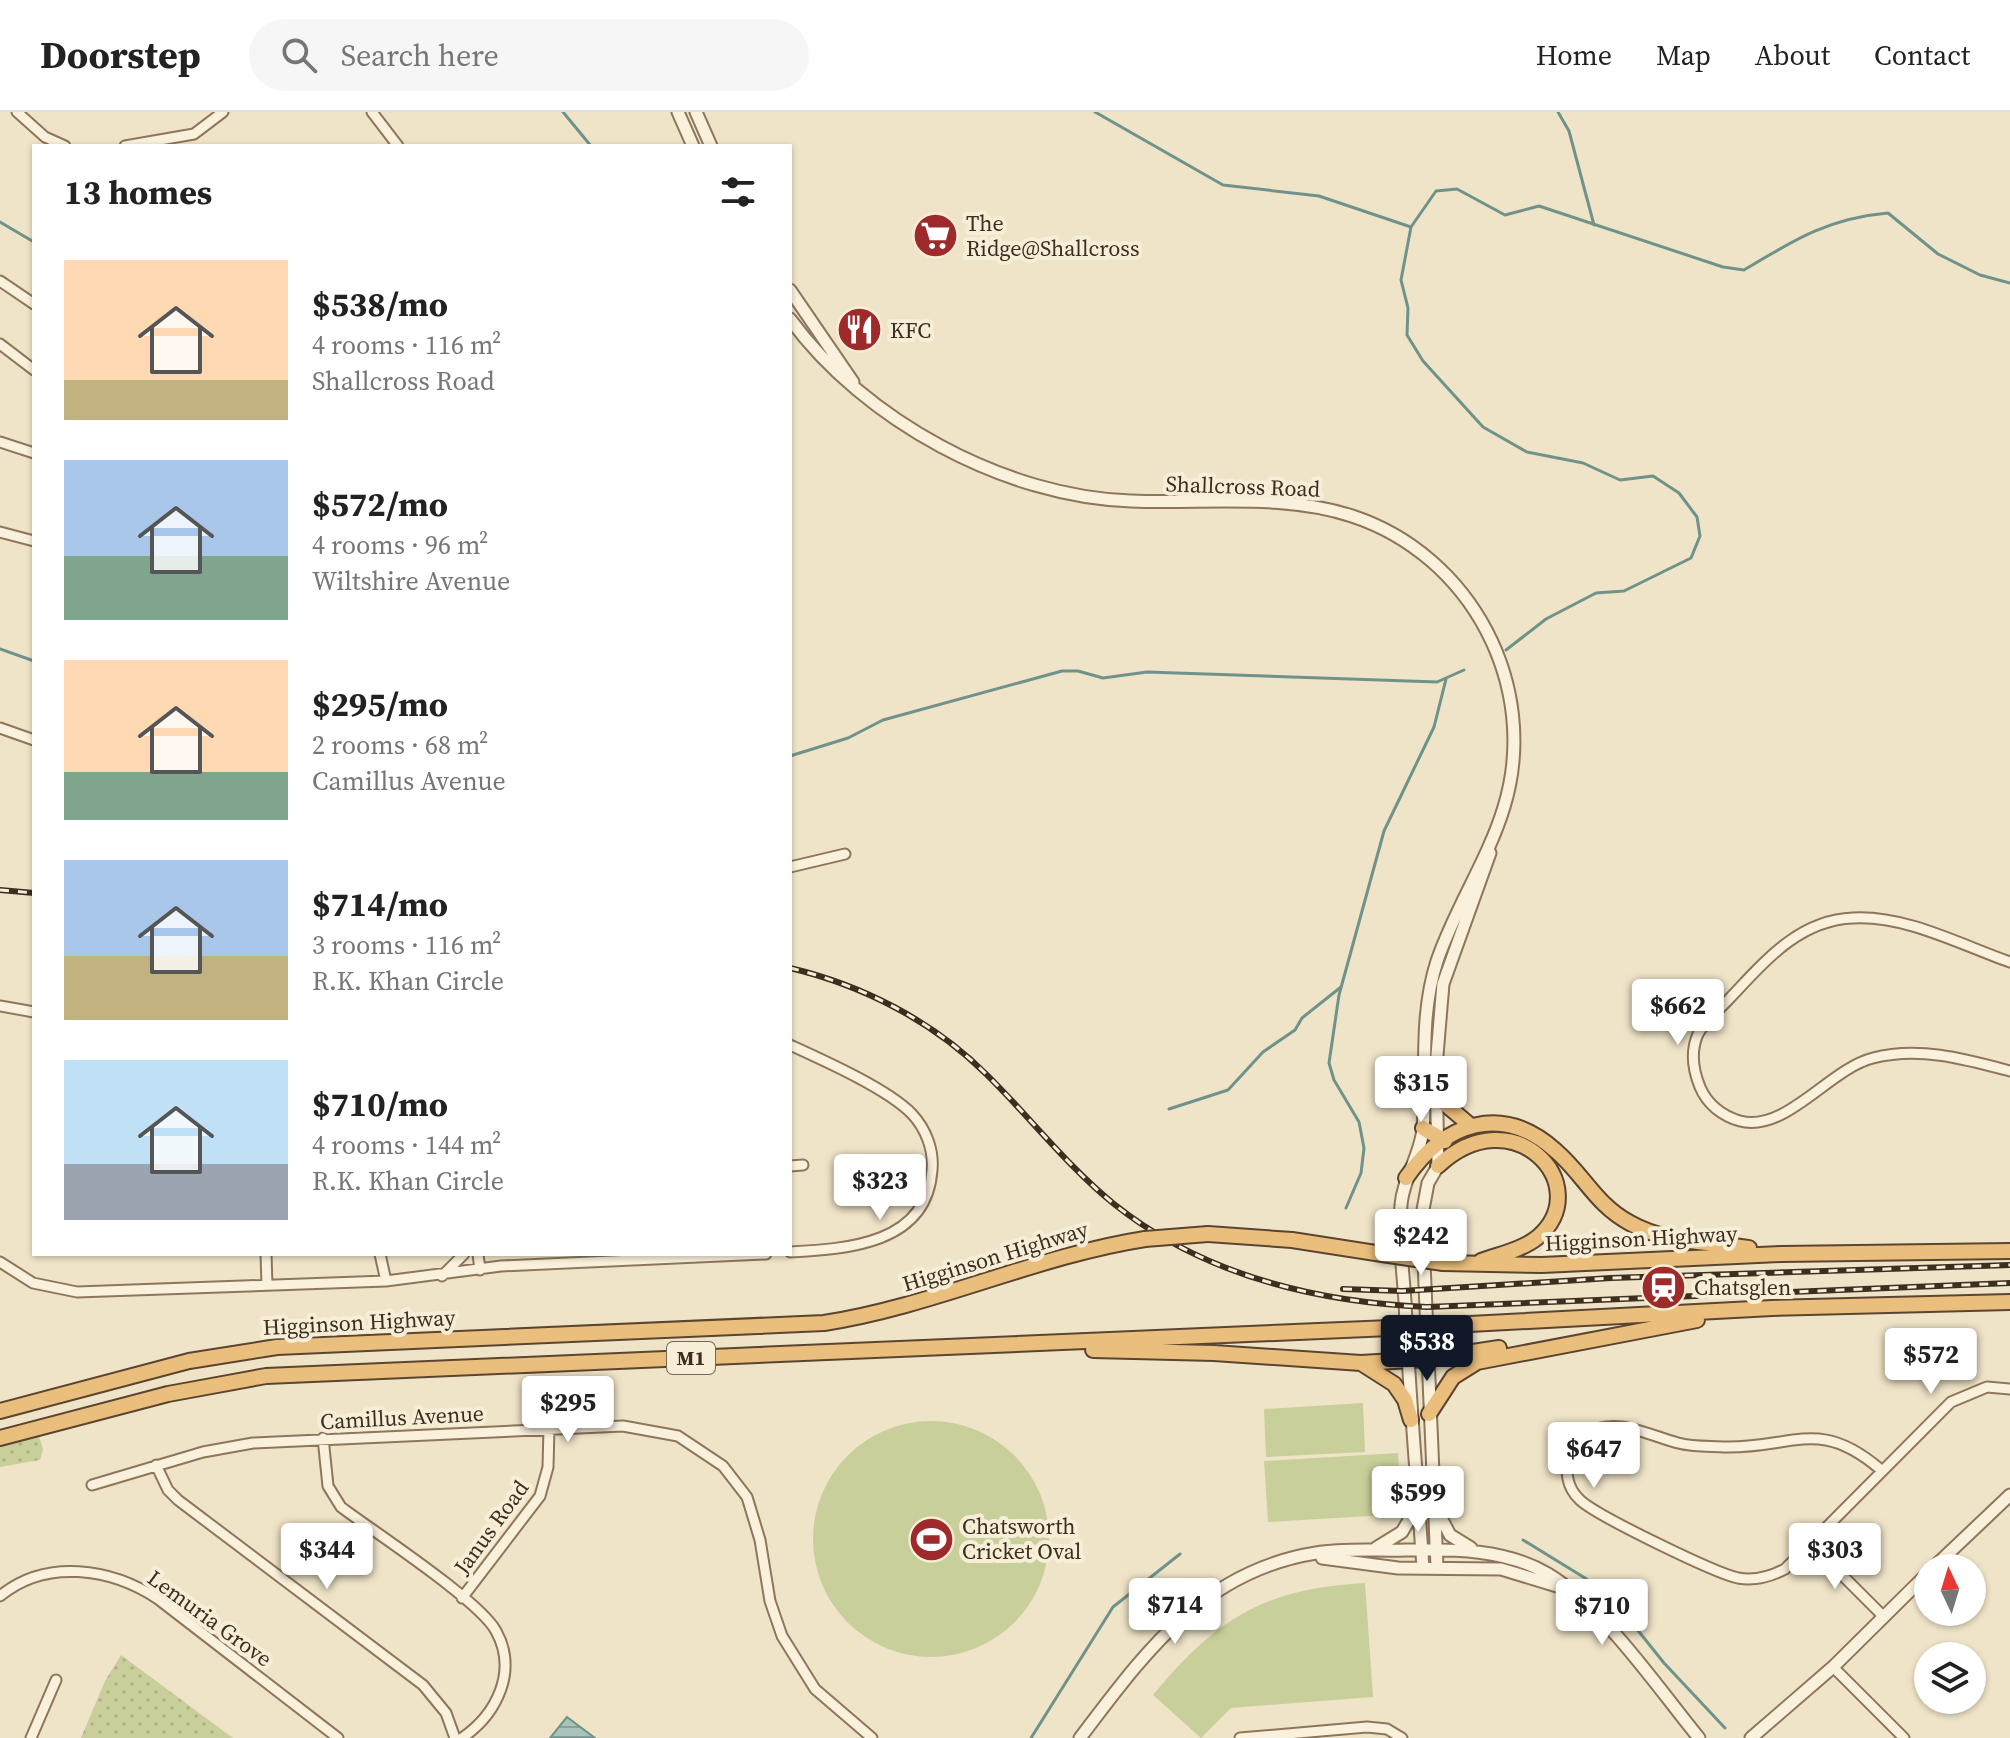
<!DOCTYPE html>
<html lang="en">
<head>
<meta charset="utf-8">
<style>
	:root { --surface:#fff; --page:#f6f6f6; --text:#222; --muted:#767676; --line:#e0e0e0; --accent:#111827 }
	body { margin:0; font-family:"Source Serif 4",serif; background:var(--page); color:var(--text); height:100vh; display:flex; flex-direction:column; font-size:30px; white-space:nowrap }
	* { box-sizing:border-box; margin:0 }
	p { font-size:26px; color:var(--muted) }
	.icon { flex:none; width:44px; height:44px; fill:none; stroke:currentColor; stroke-width:2; stroke-linecap:round; stroke-linejoin:round }
	.map { position:relative; flex:1; overflow:hidden }
	.panel { position:absolute; left:32px; top:32px; width:760px; height:1112px; display:flex; flex-direction:column; background:var(--surface); border-radius:0px; box-shadow:0 2px 6px #0004 }
	.panel>* { flex:none }
	.needle { width:52px; rotate:356deg }
	.fabs { position:absolute; left:1914px; top:1442px; display:grid; gap:16px }
	.fabs a { display:grid; place-items:center; width:72px; height:72px; border-radius:50%; background:var(--surface); box-shadow:0 2px 6px #0004; font-size:40px }
	.price { position:absolute; translate:-50% -68px; padding:0 18px; border-radius:8px; background:#fff; color:#222; font-size:26px; line-height:52px; filter:drop-shadow(0 2px 4px #0008) }
	.price::after { content:''; position:absolute; left:50%; top:48px; width:24px; height:18px; margin-left:-12px; background:inherit; clip-path:polygon(0 0,100% 0,50% 100%) }
	.price.on { background:var(--accent); color:#fff }
	ul { padding:0; list-style:none }
	li { display:flex; align-items:center; gap:24px; height:200px; padding:0 32px }
	li span { display:grid; place-items:center; flex:none; width:224px; height:160px; border-radius:0px; color:#555 }
	li>.icon { margin-inline-start:auto }
	span .icon { width:96px; height:96px; fill:#fffc; stroke-width:1 }
	li b { font-size:34px }
	h2 { display:flex; justify-content:space-between; align-items:center; height:96px; padding:0 32px; font-size:34px }
	header { display:flex; align-items:center; gap:48px; box-sizing:border-box; height:112px; padding:0 40px; background:var(--surface); border-bottom:2px solid var(--line) }
	header strong { font-size:38px }
	nav { display:flex; gap:44px; margin-inline-start:auto; font-size:28px }
	.search { width:560px; height:72px; background:var(--page); display:flex; align-items:center; gap:20px; box-sizing:border-box; padding:0 28px; border-radius:44px; color:var(--muted); font-size:30px }
	.map>svg:first-child { display:block }
	.grass { fill:url(#grass-dots) }
	.pitch { fill:#c9cf9b }
	.water { fill:url(#water-rules); stroke:#6f938a; stroke-width:2 }
	.lines { fill:none; stroke-linecap:round; stroke-linejoin:round }
	.stream { stroke:#6f938a; stroke-width:3 }
	.minor-casing { stroke:#8d765c; stroke-width:13 }
	.tertiary-casing { stroke:#8d765c; stroke-width:15 }
	.trunk-casing { stroke:#5b4430; stroke-width:18 }
	.minor { stroke:#faf1dc; stroke-width:9 }
	.tertiary { stroke:#faf1dc; stroke-width:11 }
	.trunk { stroke:#eabe7c; stroke-width:14 }
	.rail-casing { stroke:#3d2e20; stroke-width:6 }
	.rail { stroke:#f7eed8; stroke-width:3; stroke-dasharray:9; stroke-linecap:butt }
	.trunk-bridge-casing { stroke:#5b4430; stroke-width:18; stroke-linecap:butt }
	.trunk-bridge { stroke:#eabe7c; stroke-width:14 }
	.labels { text-anchor:middle; dominant-baseline:central; stroke-width:8; stroke-linejoin:round; paint-order:stroke }
	.shield { fill:#f7eed8; stroke:#756857; stroke-width:2 }
	.shield-label { font-size:20px; font-weight:bold; fill:#3d2e20 }
	.poi-label { font-size:22px; fill:#3d2e20; stroke:#f7eed8; text-anchor:start }
	.street-label { font-size:22px; fill:#3d2e20; stroke:#f7eed8 }
</style>
</head>
<body>
<header>
<strong>Doorstep</strong>
<div class="search"><svg class="icon" aria-label="search" viewBox="0 0 24 24"><circle cx="10" cy="10" r="6"/><path d="M15 15l6 6"/></svg>Search here</div>
<nav><a>Home</a><a>Map</a><a>About</a><a>Contact</a></nav>
</header>
<div class="map">
<svg width="2010" height="1626" viewBox="0 0 2010 1626">
	<defs>
		<pattern id="grass-dots" width="8" height="8" patternUnits="userSpaceOnUse" patternTransform="scale(2)"><rect width="8" height="8" fill="#c9cf9b"/><path d="M2 2h.1M6 6h.1" fill="none" stroke="#aeb285" stroke-width="1.8" stroke-linecap="round"/></pattern>
		<pattern id="water-rules" width="6" height="5" patternUnits="userSpaceOnUse" patternTransform="scale(2)"><rect width="6" height="5" fill="#a9c4bc"/><path d="M0 2.5h6" fill="none" stroke="#8ba098"/></pattern>
	</defs>
	<rect width="100%" height="100%" fill="#f0e4c8"/>
	<path class="grass" d="M37 1318 43 1337 40 1348 0 1355V1328Z
		M121 1543 233 1626H81L105 1569Z"/>
	<path class="pitch" d="M1363 1291 1365 1340 1266 1345 1264 1297Z
		M813 1427a118 118 0 1 1 236 0a118 118 0 1 1-236 0Z
		M1398 1341 1402 1402 1268 1410 1264 1349Z
		M1365 1471 1373 1585 1231 1596 1201 1626 1153 1583C1216 1507 1265 1476 1365 1471Z"/>
	<path class="water" d="M567 1605 595 1626H550Z"/>
	<g class="lines">
		<path class="stream" d="M563 0 591 34
			M1095 0 1223 73 1319 84 1411 115
			M1558 0 1569 19 1594 113
			M0 110 34 130
			M0 537 34 549
			M1506 538 1546 507 1596 481 1624 479 1691 446 1700 424 1697 405 1679 381 1653 364 1620 368 1583 351 1527 340 1483 315 1423 249 1407 223 1408 196 1401 168 1411 115 1436 79 1457 77 1505 103 1539 94 1723 155 1744 158C1794 128 1829 106 1888 101L1938 142 1980 163 2010 171
			M790 644 848 626 883 608 1062 559H1078L1103 566 1147 560 1437 570 1464 558
			M1169 997 1228 978 1263 940 1295 918 1302 906 1341 875
			M1346 1096 1361 1061 1364 1036 1359 1010 1334 968 1329 951 1339 883 1384 719 1434 615 1446 567
			M1523 1428 1585 1466 1616 1491 1664 1551 1725 1616
			M1031 1626 1113 1495 1180 1442"/>
		<defs>
			<path id="minor" d="M17 0 45 25 65 34
				M372 0 398 34
				M125 34 194 22 223 0
				M0 169 34 192
				M0 232 34 258
				M0 330 34 341
				M0 420 34 429
				M0 616 34 628
				M790 755 845 742
				M2010 850C1961 833 1906 803 1853 806 1799 808 1765 849 1730 886 1720 897 1705 909 1698 922 1690 940 1693 958 1700 975 1707 992 1722 1004 1740 1009 1786 1021 1829 957 1873 946 1919 934 1965 947 2010 959
				M0 894 34 900
				M790 933C823 948 888 977 912 1002 926 1017 934 1038 932 1058 927 1132 848 1137 790 1140
				M790 1054 803 1053
				M266 1142 267 1173
				M380 1142 386 1169
				M478 1142 480 1158
				M0 1150 33 1171 77 1180 386 1169 501 1154 766 1142
				M442 1164 464 1142
				M323 1326 328 1374 341 1395C374 1420 479 1488 496 1519 518 1559 497 1602 462 1626
				M156 1353 168 1378 178 1388 423 1573 446 1601 455 1626
				M1880 1357C1819 1305 1794 1336 1726 1335 1710 1334 1693 1335 1678 1331 1655 1325 1630 1312 1607 1315 1572 1319 1553 1363 1580 1388 1597 1404 1715 1461 1738 1466 1755 1469 1770 1465 1785 1457L1951 1290 1987 1275 2010 1277
				M92 1373 203 1340 253 1331 623 1314 678 1324 723 1354 747 1385 760 1428 770 1489 782 1524 815 1577 872 1626
				M1809 1430 1884 1505
				M0 1484C46 1446 111 1456 158 1487L338 1626
				M462 1486 540 1384 548 1355 549 1316
				M1833 1555 1904 1626
				M31 1626 56 1568
				M1240 1626 1367 1615 1387 1617 1402 1626"/>
			<path id="tertiary" d="M678 0 693 34
				M696 0 711 34
				M790 178 853 270
				M790 207C864 308 1005 385 1131 389 1204 392 1282 381 1352 404 1471 443 1541 574 1504 695 1488 748 1455 796 1437 849 1419 905 1427 959 1423 1016 1421 1043 1403 1066 1401 1093 1398 1124 1403 1158 1405 1190 1409 1279 1417 1367 1423 1456
				M1438 1400 1450 1423 1471 1436
				M1376 1436 1402 1420 1416 1396
				M1322 1446 1398 1456 1501 1457 1557 1474
				M1437 1455 1422 1103 1428 1071 1438 1054 1436 955 1443 872 1490 741
				M1933 1456 2010 1383
				M1080 1626C1144 1542 1202 1459 1316 1441 1345 1436 1377 1439 1406 1438 1453 1437 1506 1437 1548 1462 1603 1495 1658 1576 1699 1626
				M1751 1626 1833 1555 1928 1461"/>
			<path id="trunk" d="M1438 986 1471 1014
				M1423 1016 1445 1029
				M1438 1054C1513 983 1597 1074 1538 1125 1522 1138 1500 1142 1481 1149
				M1406 1066C1444 1011 1502 990 1556 1039 1584 1063 1595 1092 1630 1111 1667 1132 1708 1129 1749 1136
				M1208 1122 1292 1128 1382 1142
				M1443 1151 1542 1153 1781 1142 2010 1139
				M1451 1213 1772 1196 2010 1190
				M1093 1238 1214 1241 1361 1251 1394 1272 1405 1288 1411 1308
				M1361 1251 1427 1247 1499 1236
				M0 1299 189 1249 277 1235 824 1211C934 1194 1036 1144 1145 1127
				M1429 1302 1453 1265 1477 1250 1697 1208
				M0 1326 168 1282 266 1264 1390 1216"/>
		</defs>
		<use href="#minor" class="minor-casing"/>
		<use href="#tertiary" class="tertiary-casing"/>
		<use href="#trunk" class="trunk-casing"/>
		<use href="#minor" class="minor"/>
		<use href="#tertiary" class="tertiary"/>
		<use href="#trunk" class="trunk"/>
		<defs>
			<path id="rail" d="M0 778 34 781
				M790 856C862 873 933 909 986 962 1029 1004 1067 1054 1114 1092 1203 1163 1316 1190 1427 1195L2010 1171
				M1343 1177 1402 1179 1611 1166 2010 1153"/>
		</defs>
		<use href="#rail" class="rail-casing"/>
		<use href="#rail" class="rail"/>
		<defs>
			<path id="trunk-bridge" d="M1145 1127 1208 1122
				M1382 1142 1443 1151
				M1390 1216 1451 1213"/>
		</defs>
		<use href="#trunk-bridge" class="trunk-bridge-casing"/>
		<use href="#trunk-bridge" class="trunk-bridge"/>
	</g>
	<defs>
		<symbol id="supermarket-disc" viewBox="-11 -11 22 22"><circle r="9.5" fill="#9e2a2b" stroke="#f7eed8"/><path d="M-6-5.5h2.5l.6 2H6L4.5 2H-2.5L-4.4-4H-6ZM-1.5 3.2a1.3 1.3 0 1 0 .1 0ZM3 3.2a1.3 1.3 0 1 0 .1 0Z" fill="#fff"/></symbol>
		<symbol id="restaurant-disc" viewBox="-11 -11 22 22"><circle r="9.5" fill="#9e2a2b" stroke="#f7eed8"/><path d="M-5-6h1v4h1v-4h1v4h1v-4h1v5L-1.5 .5V6h-2V.5L-5-1ZM5-6V6H3V1.5H1.5Q1.5-4 5-6Z" fill="#fff"/></symbol>
		<symbol id="station-disc" viewBox="-11 -11 22 22"><circle r="9.5" fill="#9e2a2b" stroke="#f7eed8"/><path d="M-3-6H3Q5-6 5-4V2Q5 4 3 4L4.5 6H3L1.5 4h-3L-3 6H-4.5L-3 4Q-5 4-5 2V-4Q-5-6-3-6ZM-3.5-4v3h7v-3ZM-3.5 1v1.5H-2V1ZM2 1v1.5H3.5V1Z" fill="#fff"/></symbol>
		<symbol id="stadium-disc" viewBox="-11 -11 22 22"><circle r="9.5" fill="#9e2a2b" stroke="#f7eed8"/><path d="M0-5a6.5 5 0 1 0 0 10a6.5 5 0 1 0 0-10ZM-3.5-1.8h7v3.6h-7Z" fill="#fff"/></symbol>
	</defs>
	<g fill-rule="evenodd">
		<use href="#supermarket-disc" x="910" y="98" width="51" height="51"/>
		<use href="#restaurant-disc" x="834" y="192" width="51" height="51"/>
		<use href="#station-disc" x="1638" y="1150" width="51" height="51"/>
		<use href="#stadium-disc" x="906" y="1402" width="51" height="51"/>
	</g>
	<g class="labels">
		<rect class="shield" x="667" y="1230" width="48" height="32" rx="6"/>
		<g class="shield-label">
			<text x="691" y="1246">M1</text>
		</g>
		<g class="poi-label">
			<text x="966" y="111">The<tspan x="966" dy="25">Ridge@Shallcross</tspan></text>
			<text x="890" y="218">KFC</text>
			<text x="1694" y="1175">Chatsglen</text>
			<text x="962" y="1414">Chatsworth<tspan x="962" dy="25">Cricket Oval</tspan></text>
		</g>
		<g class="street-label">
			<text transform="translate(1243 374) rotate(2)">Shallcross Road</text>
			<text transform="translate(1641 1126) rotate(-3)">Higginson Highway</text>
			<text transform="translate(995 1144) rotate(-17)">Higginson Highway</text>
			<text transform="translate(359 1210) rotate(-3)">Higginson Highway</text>
			<text transform="translate(402 1305) rotate(-3)">Camillus Avenue</text>
			<text transform="translate(491 1415) rotate(-54)">Janus Road</text>
			<text transform="translate(210 1506) rotate(36)">Lemuria Grove</text>
		</g>
	</g>
</svg>
<div class="fabs">
<a><svg class="needle" viewBox="-14 -14 28 28"><path d="M0-13l5 13h-10z" fill="#e53935"/><path d="M0 13l5-13h-10z" fill="#767676"/></svg></a>
<a><svg class="icon" aria-label="layers" viewBox="0 0 24 24"><path d="M12 4l9 5-9 5-9-5zM3 14l9 5 9-5"/></svg></a>
</div>
<b class="price" style="left:1678px;top:935px">$662</b>
<b class="price" style="left:1421px;top:1012px">$315</b>
<b class="price" style="left:880px;top:1110px">$323</b>
<b class="price" style="left:1421px;top:1165px">$242</b>
<b class="price on" style="left:1427px;top:1271px">$538</b>
<b class="price" style="left:1931px;top:1284px">$572</b>
<b class="price" style="left:568px;top:1332px">$295</b>
<b class="price" style="left:1594px;top:1378px">$647</b>
<b class="price" style="left:1418px;top:1422px">$599</b>
<b class="price" style="left:327px;top:1479px">$344</b>
<b class="price" style="left:1835px;top:1479px">$303</b>
<b class="price" style="left:1175px;top:1534px">$714</b>
<b class="price" style="left:1602px;top:1535px">$710</b>
<section class="panel">
<h2>13 homes<svg class="icon" aria-label="filters" viewBox="0 0 24 24"><path d="M4 7h16M4 17h16"/><circle cx="9" cy="7" r="2"/><circle cx="15" cy="17" r="2"/></svg></h2>
<ul>
<li><span style="background:linear-gradient(#ffd9b3 75%,#c2b280 0)"><svg class="icon" aria-label="home" viewBox="0 0 24 24"><path d="M3 11l9-7 9 7M6 9v11h12V9"/></svg></span><div><b>$538/mo</b><p>4 rooms · 116 m²</p><p>Shallcross Road</p></div></li>
<li><span style="background:linear-gradient(#a9c7e8 60%,#7fa58c 0)"><svg class="icon" aria-label="home" viewBox="0 0 24 24"><path d="M3 11l9-7 9 7M6 9v11h12V9"/></svg></span><div><b>$572/mo</b><p>4 rooms · 96 m²</p><p>Wiltshire Avenue</p></div></li>
<li><span style="background:linear-gradient(#ffd9b3 70%,#7fa58c 0)"><svg class="icon" aria-label="home" viewBox="0 0 24 24"><path d="M3 11l9-7 9 7M6 9v11h12V9"/></svg></span><div><b>$295/mo</b><p>2 rooms · 68 m²</p><p>Camillus Avenue</p></div></li>
<li><span style="background:linear-gradient(#a9c7e8 60%,#c2b280 0)"><svg class="icon" aria-label="home" viewBox="0 0 24 24"><path d="M3 11l9-7 9 7M6 9v11h12V9"/></svg></span><div><b>$714/mo</b><p>3 rooms · 116 m²</p><p>R.K. Khan Circle</p></div></li>
<li><span style="background:linear-gradient(#bfe0f5 65%,#9aa5b1 0)"><svg class="icon" aria-label="home" viewBox="0 0 24 24"><path d="M3 11l9-7 9 7M6 9v11h12V9"/></svg></span><div><b>$710/mo</b><p>4 rooms · 144 m²</p><p>R.K. Khan Circle</p></div></li>
</ul>
</section>
</div>
</body>
</html>
